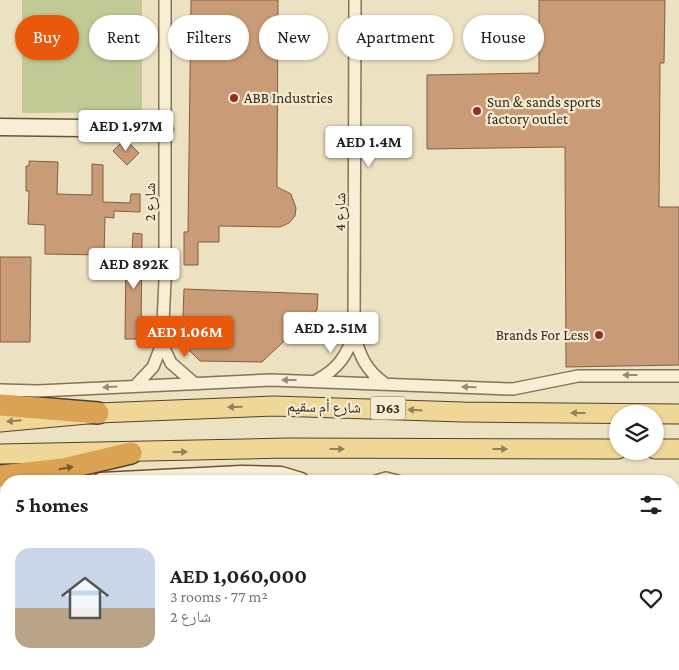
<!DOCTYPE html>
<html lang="en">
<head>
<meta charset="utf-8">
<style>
	:root { --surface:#fff; --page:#f2f2f2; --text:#202124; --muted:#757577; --line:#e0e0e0; --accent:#ea580c }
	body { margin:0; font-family:"Crimson Pro","Noto Naskh Arabic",serif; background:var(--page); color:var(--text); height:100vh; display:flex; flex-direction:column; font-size:19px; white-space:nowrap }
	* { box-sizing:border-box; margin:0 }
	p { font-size:16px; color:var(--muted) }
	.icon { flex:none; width:28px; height:28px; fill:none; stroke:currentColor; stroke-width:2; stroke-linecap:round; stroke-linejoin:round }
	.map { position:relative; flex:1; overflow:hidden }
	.details { position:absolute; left:0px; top:475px; width:680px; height:195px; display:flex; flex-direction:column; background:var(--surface); border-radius:20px 20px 0 0; box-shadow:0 1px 4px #0004 }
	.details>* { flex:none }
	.banner { position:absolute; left:15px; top:15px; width:650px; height:45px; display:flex; gap:10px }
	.tools { position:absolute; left:609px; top:405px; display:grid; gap:10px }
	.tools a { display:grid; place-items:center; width:55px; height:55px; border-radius:50%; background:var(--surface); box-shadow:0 1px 4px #0004; font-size:25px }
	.price { position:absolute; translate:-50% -42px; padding:0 11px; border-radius:5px; background:#fff; color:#222; font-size:16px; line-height:32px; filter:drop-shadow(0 1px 2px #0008) }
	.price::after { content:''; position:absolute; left:50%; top:30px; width:15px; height:11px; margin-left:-8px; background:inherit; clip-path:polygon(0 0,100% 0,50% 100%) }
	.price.active { background:var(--accent); color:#fff }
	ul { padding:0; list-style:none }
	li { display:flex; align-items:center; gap:15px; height:125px; padding:0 15px }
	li+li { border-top:1px solid var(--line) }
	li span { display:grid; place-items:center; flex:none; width:140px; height:100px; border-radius:15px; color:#555 }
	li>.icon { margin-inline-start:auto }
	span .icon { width:60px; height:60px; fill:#fffc; stroke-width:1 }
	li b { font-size:21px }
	h2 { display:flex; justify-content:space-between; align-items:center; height:60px; padding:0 15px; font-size:21px }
	.tag { padding:0 18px; border-radius:22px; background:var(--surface); box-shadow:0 1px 4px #0004; font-size:18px; line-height:45px }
	.tag.active { background:var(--accent); color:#fff }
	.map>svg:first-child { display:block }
	.green { fill:#c1ca95 }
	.water { fill:#a3beb7; stroke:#6b8c85 }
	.building { fill:#c99c77; stroke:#835d40 }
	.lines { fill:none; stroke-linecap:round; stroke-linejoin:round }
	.street-casing { stroke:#857259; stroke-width:14 }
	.secondary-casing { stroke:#66533c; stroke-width:19 }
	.primary-casing { stroke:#52402d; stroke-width:21 }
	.highway-casing { stroke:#52402d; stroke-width:24 }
	.street { stroke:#f7eed3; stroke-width:11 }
	.secondary { stroke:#f7eed3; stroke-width:16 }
	.primary { stroke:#efd798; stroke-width:19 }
	.highway { stroke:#daa353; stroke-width:21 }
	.oneway { fill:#968c78 }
	.oneway2 { fill:#92805a }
	.oneway3 { fill:#775a33 }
	.poi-dot { fill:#912e2b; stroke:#f4ebd0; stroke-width:2 }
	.labels { text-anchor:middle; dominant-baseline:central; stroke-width:4.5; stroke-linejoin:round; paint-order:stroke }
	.shield { fill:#f4ebd0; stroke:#6e6353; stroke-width:1 }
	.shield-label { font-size:14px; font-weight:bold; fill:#35291d }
	.poi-label { font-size:15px; fill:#35291d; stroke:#f4ebd0; text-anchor:start }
	.street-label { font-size:15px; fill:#35291d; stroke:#f4ebd0 }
</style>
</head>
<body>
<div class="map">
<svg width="679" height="670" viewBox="0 0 679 670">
	<rect width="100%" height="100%" fill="#ece1c0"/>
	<path class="green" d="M22 0H142V112L22 113Z"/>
	<path class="water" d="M6 577V664H231L216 670H0V580Z"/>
	<path class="building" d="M191 0H278L277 187 291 194 296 208 295 216 289 223 280 227 219 226V242H198V265H184V232H188Z
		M539 0H665L664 63H660L659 207H679V365L566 367 565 147 427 149V75L539 73Z
		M125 139 139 153 127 165 113 151Z
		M29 161 58 162 57 194 92 195V164L103 165V202L130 203 131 194H140V212L114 211V218L105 217 104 255 45 254V225L28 224 29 191H26V166H29Z
		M133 233 142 234 141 339H125L126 253H132Z
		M0 257H31L30 342H0Z
		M184 289 318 294 317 310 262 362 200 361 182 343Z"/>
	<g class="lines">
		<defs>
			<path id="street" d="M355 0 354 335C360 356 366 370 384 383
				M162 344 171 363 194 383
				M317 380C338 369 346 356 354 335
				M136 385 153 367 162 344 165 280V0
				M0 390 38 391 271 380 513 389 578 376H679
				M376 481 386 478 398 481
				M674 505H679"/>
			<path id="secondary" d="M0 127 165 129
				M101 481 241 474 281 475 301 481
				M0 489 6 488
				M295 670 301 664
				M322 670 327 664"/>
			<path id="primary" d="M0 422 98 413 274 406 463 412 679 414
				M655 449H679
				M0 454 288 448 618 449"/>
			<path id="highway" d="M0 405 98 413
				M0 476 63 469 131 453"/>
		</defs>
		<use href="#street" class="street-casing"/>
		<use href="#secondary" class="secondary-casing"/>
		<use href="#primary" class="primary-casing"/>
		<use href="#highway" class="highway-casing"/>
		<use href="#street" class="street"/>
		<use href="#secondary" class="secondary"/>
		<use href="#primary" class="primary"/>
		<use href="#highway" class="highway"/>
	</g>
	<defs><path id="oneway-solid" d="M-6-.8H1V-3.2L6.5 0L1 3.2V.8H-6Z" transform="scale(1.25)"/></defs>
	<g class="oneway">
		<use href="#oneway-solid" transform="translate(630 375) rotate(180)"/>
		<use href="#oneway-solid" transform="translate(289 380) rotate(-180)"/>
		<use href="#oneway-solid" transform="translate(110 387) rotate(177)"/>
		<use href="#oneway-solid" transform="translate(469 387) rotate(-179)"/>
	</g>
	<g class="oneway2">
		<use href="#oneway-solid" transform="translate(235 407) rotate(178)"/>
		<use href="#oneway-solid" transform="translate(415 410) rotate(-177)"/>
		<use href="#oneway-solid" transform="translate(578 413) rotate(-180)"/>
		<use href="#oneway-solid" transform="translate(14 421) rotate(175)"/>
		<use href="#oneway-solid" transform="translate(337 449)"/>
		<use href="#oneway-solid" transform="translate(500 449)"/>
		<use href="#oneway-solid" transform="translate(180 452) rotate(-2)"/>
	</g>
	<use class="oneway3" href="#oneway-solid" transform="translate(66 468) rotate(-10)"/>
	<g class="poi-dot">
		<circle cx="234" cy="98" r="5"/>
		<circle cx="477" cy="111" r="5"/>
		<circle cx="599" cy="335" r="5"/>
	</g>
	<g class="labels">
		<rect class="shield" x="370.5" y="396.5" width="35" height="23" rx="4"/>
		<g class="shield-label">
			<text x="388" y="408">D63</text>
		</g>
		<g class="poi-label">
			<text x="244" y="98">ABB Industries</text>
			<text x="487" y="102">Sun &amp; sands sports<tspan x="487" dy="17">factory outlet</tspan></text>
			<text x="589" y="335" text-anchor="end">Brands For Less</text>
		</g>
		<g class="street-label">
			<text transform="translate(150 202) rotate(-90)">شارع 2</text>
			<text transform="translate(340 212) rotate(-89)">شارع 4</text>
			<text transform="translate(324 407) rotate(1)">شارع أم سقيم</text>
		</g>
	</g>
</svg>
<div class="tools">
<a><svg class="icon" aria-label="layers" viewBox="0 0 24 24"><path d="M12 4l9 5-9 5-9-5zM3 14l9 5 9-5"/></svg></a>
</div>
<b class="price" style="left:126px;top:152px">AED 1.97M</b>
<b class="price" style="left:369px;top:168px">AED 1.4M</b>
<b class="price" style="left:134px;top:290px">AED 892K</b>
<b class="price" style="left:331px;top:354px">AED 2.51M</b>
<b class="price active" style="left:185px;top:358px">AED 1.06M</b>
<div class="banner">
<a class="tag active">Buy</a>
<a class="tag">Rent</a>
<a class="tag">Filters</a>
<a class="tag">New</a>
<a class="tag">Apartment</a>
<a class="tag">House</a>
</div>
<section class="details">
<h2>5 homes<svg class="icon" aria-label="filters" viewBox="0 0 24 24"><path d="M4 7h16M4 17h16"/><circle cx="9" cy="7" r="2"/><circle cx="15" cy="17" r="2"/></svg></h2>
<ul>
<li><span style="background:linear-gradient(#c9d6e8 60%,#b9a48a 0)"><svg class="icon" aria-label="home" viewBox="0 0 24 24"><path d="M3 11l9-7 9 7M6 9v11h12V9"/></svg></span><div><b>AED 1,060,000</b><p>3 rooms · 77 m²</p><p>شارع 2</p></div><svg class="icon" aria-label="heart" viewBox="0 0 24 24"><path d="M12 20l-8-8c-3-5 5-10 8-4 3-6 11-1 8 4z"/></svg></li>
</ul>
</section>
</div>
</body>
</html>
